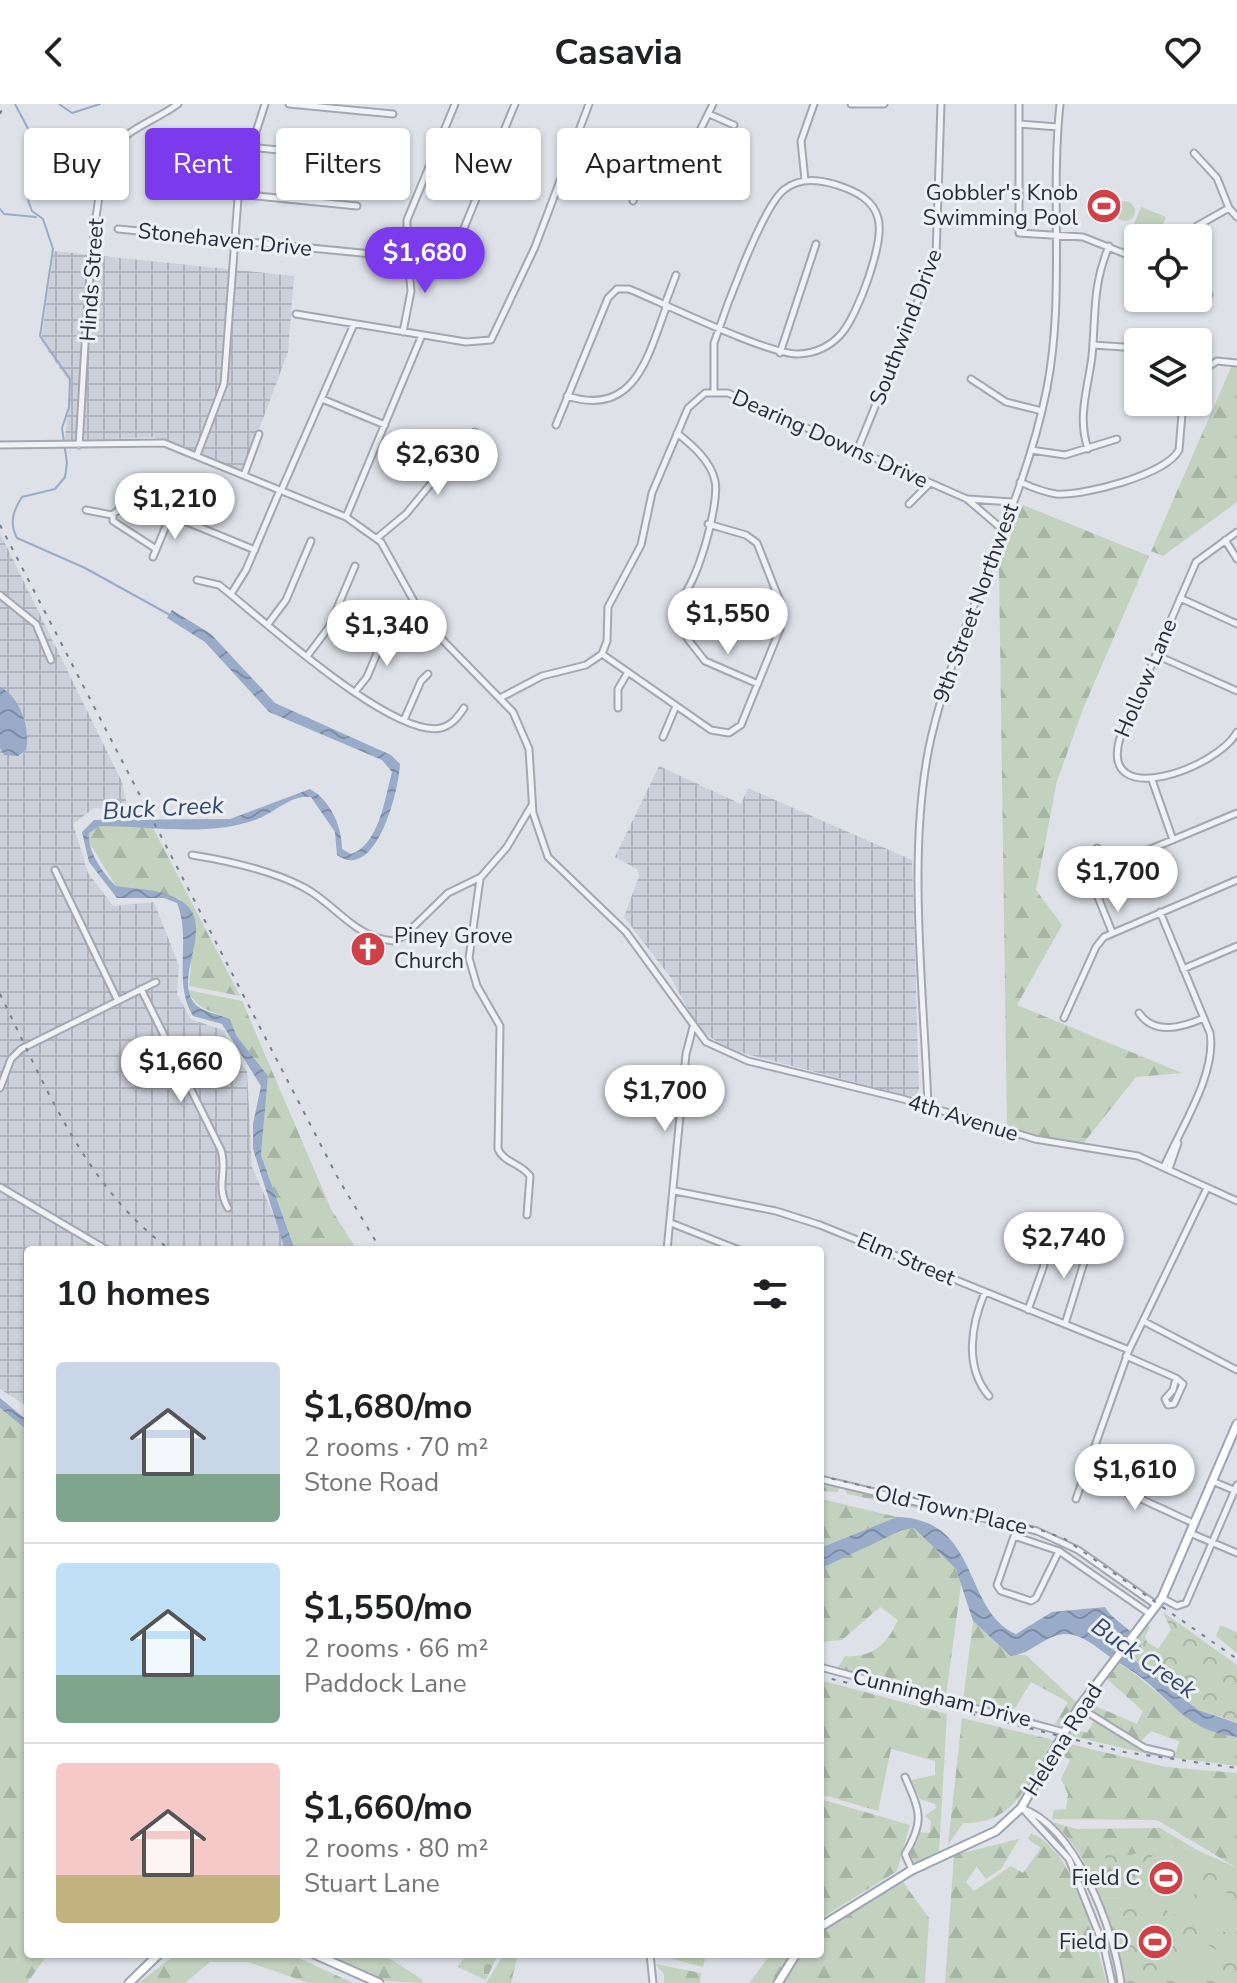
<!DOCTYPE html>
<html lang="en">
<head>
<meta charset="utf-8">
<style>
	:root { --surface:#fff; --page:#f6f6f6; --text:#202124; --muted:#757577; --line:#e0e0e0; --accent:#7c3aed }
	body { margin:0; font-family:"Nunito Sans",sans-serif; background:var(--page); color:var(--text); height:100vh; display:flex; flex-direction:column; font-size:30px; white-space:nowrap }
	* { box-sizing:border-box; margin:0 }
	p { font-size:26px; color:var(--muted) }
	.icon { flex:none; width:44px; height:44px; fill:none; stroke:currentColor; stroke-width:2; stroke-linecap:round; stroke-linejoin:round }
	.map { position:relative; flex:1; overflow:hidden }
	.drawer { position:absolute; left:24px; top:1142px; width:800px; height:712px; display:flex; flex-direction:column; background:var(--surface); border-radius:8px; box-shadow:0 2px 6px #0004 }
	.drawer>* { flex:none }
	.guide { position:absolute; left:24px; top:24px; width:800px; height:72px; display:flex; gap:16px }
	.tools { position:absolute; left:1124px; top:120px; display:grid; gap:16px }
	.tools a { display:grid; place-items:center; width:88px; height:88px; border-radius:8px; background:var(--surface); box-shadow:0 2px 6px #0004; font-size:40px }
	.price { position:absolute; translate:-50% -68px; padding:0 18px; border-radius:28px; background:#fff; color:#222; font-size:26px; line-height:52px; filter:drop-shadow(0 2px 4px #0008) }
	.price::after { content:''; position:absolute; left:50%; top:48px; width:24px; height:18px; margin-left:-12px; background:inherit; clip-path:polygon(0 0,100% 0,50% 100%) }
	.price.current { background:var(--accent); color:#fff }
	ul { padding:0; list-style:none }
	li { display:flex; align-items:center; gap:24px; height:200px; padding:0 32px }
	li+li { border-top:2px solid var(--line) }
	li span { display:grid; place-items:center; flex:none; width:224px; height:160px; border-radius:8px; color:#555 }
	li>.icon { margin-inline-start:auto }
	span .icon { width:96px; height:96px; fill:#fffc; stroke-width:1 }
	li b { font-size:34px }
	h2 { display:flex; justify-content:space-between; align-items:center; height:96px; padding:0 32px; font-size:34px }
	.pill { padding:0 28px; border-radius:8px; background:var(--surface); box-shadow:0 2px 6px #0004; font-size:28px; line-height:72px }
	.pill.current { background:var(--accent); color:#fff }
	header { display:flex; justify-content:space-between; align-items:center; height:104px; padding:0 32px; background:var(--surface); font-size:36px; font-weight:700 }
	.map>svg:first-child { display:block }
	.industrial { fill:url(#industrial-grid) }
	.forest { fill:url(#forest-firs) }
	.cemetery { fill:url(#cemetery-stones) }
	.park { fill:url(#park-crowns) }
	.garden { fill:#c2d2bf }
	.water { fill:url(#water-waves) }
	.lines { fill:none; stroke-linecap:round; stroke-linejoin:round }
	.stream { stroke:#98abc9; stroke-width:2 }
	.minor-casing { stroke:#a3a7b2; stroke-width:9 }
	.major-casing { stroke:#9da4b4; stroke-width:11 }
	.minor { stroke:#f1f2f6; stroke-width:5 }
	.major { stroke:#fff; stroke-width:7 }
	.rail { stroke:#777f91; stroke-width:2; stroke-dasharray:4 8; stroke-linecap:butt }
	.labels { text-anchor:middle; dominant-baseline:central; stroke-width:6; stroke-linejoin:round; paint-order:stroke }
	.poi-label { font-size:22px; fill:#272d3f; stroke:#edf0f5; text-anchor:end }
	.street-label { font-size:22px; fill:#272d3f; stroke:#edf0f5 }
	.water-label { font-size:24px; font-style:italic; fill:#314773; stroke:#edf0f5 }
</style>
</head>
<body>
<header><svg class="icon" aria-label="back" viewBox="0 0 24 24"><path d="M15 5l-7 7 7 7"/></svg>Casavia<svg class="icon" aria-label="heart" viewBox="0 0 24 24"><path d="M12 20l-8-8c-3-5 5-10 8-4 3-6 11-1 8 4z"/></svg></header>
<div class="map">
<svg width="1237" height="1879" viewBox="0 0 1237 1879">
	<defs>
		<pattern id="industrial-grid" width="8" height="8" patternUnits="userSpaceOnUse" patternTransform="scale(2)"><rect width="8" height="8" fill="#ccd0da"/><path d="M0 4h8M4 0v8" fill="none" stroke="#afb3bc"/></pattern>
		<pattern id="forest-firs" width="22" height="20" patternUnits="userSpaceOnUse" patternTransform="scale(2)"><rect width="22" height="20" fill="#c2d2bf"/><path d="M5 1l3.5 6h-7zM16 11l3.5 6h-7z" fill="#a7b5a5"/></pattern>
		<pattern id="cemetery-stones" width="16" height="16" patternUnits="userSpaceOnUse" patternTransform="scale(2)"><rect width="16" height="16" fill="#c2d2bf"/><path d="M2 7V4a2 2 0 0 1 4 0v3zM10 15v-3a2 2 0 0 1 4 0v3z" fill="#a7b5a5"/></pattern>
		<pattern id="park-crowns" width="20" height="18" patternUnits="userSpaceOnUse" patternTransform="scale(2)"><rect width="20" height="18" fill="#c2d2bf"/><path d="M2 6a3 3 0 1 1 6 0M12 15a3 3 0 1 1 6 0" fill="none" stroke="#a7b5a5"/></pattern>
		<pattern id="water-waves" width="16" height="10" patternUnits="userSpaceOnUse" patternTransform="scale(2)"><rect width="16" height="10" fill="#98abc9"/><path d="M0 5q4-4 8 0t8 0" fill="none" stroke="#7c8ca5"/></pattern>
	</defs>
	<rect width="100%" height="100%" fill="#dee1e8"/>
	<path class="industrial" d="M54 147 294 172 288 248 243 368 154 333 65 337 70 279 41 237Z
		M0 429 122 678 128 707 94 704 73 720 88 769 113 802 154 798 179 862 177 890 191 915 225 927 229 945 247 967 252 1063 289 1146H28V1303L0 1285Z
		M659 662 741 700 748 684 912 756 919 985 915 994 731 946 700 927 671 874 624 813 639 772 637 765 615 753Z"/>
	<path class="forest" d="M1232 261 1237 263V398L1163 452 1151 447Z
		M1023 401 1149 452 1083 605 1057 677 1036 786 1062 821 1017 901 1182 969 1136 973 1081 1042 1007 1025 999 462Z
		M100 722H152L240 892 189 882 191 862 180 795 116 782 88 737 89 729Z
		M188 886 242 897 331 1105 357 1146H295L261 1051 268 972 236 931 230 915C211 906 198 907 188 886Z
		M0 1304 28 1327V1850H48L27 1879H0Z
		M820 1377 839 1381 838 1388 821 1387 822 1395 897 1413 820 1444Z
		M844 1384 972 1411 967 1415 847 1390Z
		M914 1424 956 1465 961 1481 946 1592 837 1565 845 1552C873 1554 887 1540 898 1516L880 1503 842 1536 820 1538V1465L902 1425Z
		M973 1517 1011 1551H1026L1076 1598 1060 1622 1055 1620 1068 1598 1031 1578 1012 1609 963 1597Z
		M1220 1521 1237 1528V1549L1216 1532Z
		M1118 1559C1161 1584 1184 1626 1237 1633V1662L1152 1651 1068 1631 1071 1624 1087 1629 1095 1615 1152 1648 1175 1652 1179 1637 1151 1627 1142 1636 1131 1634 1092 1608 1093 1601 1137 1620 1143 1607 1107 1575Z
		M820 1576 947 1610 939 1748 915 1760H911L907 1750 917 1738 919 1728 930 1729 931 1717 925 1712 936 1704 935 1700 920 1695 911 1676 935 1671V1657L891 1645 878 1707 820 1690Z
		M962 1614 1053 1636C1029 1676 1016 1721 963 1719L948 1741Z
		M1070 1640 1166 1663 1237 1669V1764L1157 1716 1052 1715 1054 1706 1066 1705 1068 1690 1061 1675 1070 1656 1062 1651Z
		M820 1695 910 1721 897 1767 820 1815Z
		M1052 1718 1077 1725 1160 1724 1197 1746 1167 1742 1129 1752 1115 1746 1104 1752 1127 1791 1123 1795 1099 1794C1088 1762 1077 1740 1052 1718Z
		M1031 1729C1076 1748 1094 1835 1107 1879H945L954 1751 1019 1735 1001 1765 986 1775 977 1762 966 1778 974 1787 1011 1762 1023 1769 1041 1744 1028 1735Z
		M903 1778 929 1814 925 1879H784L803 1850H820V1828L824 1823Z
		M176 1850H290L353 1879H309L248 1858H210L185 1879H139Z
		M325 1850H383L423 1876 421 1879 386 1877Z
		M504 1850H518L511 1879H486Z
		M654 1850H706L703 1863Z
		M771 1850H789L772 1879H749Z
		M655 1860 701 1869 700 1879H664V1870Z"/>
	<path class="cemetery" d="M466 1850H498L486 1876 458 1863Z"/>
	<path class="park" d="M1163 1508 1237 1561V1618L1198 1606 1130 1553 1115 1549 1101 1531 1111 1516 1138 1532 1147 1520 1150 1523 1145 1532 1147 1538 1158 1545 1171 1526Z
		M1167 1742 1197 1746 1237 1764V1879H1124L1118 1849 1099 1794 1123 1795 1126 1791 1104 1752 1115 1746 1129 1751Z"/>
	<path class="garden" d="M1115 107a10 10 0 1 1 20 0a10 10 0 1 1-20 0Z
		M1141 103 1166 113 1158 133 1133 122Z
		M1174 1746 1203 1753C1199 1772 1196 1803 1179 1813L1125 1785 1154 1750Z
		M1215 1782 1237 1795 1236 1831 1213 1825 1199 1815Z
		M1141 1816 1161 1819 1174 1831 1159 1860C1141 1852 1133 1835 1141 1816Z
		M1195 1835 1225 1850 1209 1869 1192 1872 1180 1868 1183 1849Z"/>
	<path class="water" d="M172 506 211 530 275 599 391 651 400 660C399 686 376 779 337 751L335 728 311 693C291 690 273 710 255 716 208 733 149 722 100 722L89 729C87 747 103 769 116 782 136 785 158 785 176 794 223 816 169 873 196 901 205 909 219 910 230 915L236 931 268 972 261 1051 295 1146H285L253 1045V1020L261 982 222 920 193 912C172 877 192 837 177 799L164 794H117L89 758 82 728 94 716 230 715 310 685C331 697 342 723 342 745L351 750C379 741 385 694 392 668L382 656 269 608 205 538 167 514Z
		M0 583C20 592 31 626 26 646L18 652 4 651 0 644Z
		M0 1294 28 1317V1327L0 1304Z
		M897 1413C981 1415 962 1506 1016 1530L1052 1508 1105 1503C1112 1517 1137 1526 1142 1545L1125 1536 1108 1517 1100 1533 1115 1548 1130 1553 1198 1606 1237 1619V1633C1185 1627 1172 1595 1135 1569 1126 1563 1117 1558 1109 1552 1096 1543 1083 1531 1067 1530 1047 1529 1032 1550 1011 1552L973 1517 956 1465 914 1424 902 1426 820 1465V1444Z"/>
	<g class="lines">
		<path class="stream" d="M15 0 33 34 25 78 29 99 32 107 43 115 53 145 40 232 70 275 69 303 62 324 67 359 65 373 55 385 22 393C13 407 9 419 17 434L85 464 170 511
			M59 0 72 9 100 0
			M0 105 4 110 36 113"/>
		<defs>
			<path id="minor" d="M289 0 393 10
				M851 0H884
				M1019 0V129L1083 133 1138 155
				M709 10 734 21
				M1019 20 1058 23
				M219 40 375 56
				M1194 49 1217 74 1229 104 1237 113
				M682 58 697 71 712 74
				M805 76 801 37 814 0
				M178 84 357 102
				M633 97 638 81 687 53 713 0
				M1197 122 1229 104
				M118 125 443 157 455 146 515 0
				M407 154V116L455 0
				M1198 182 1209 191
				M665 200 676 171
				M296 210 466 238 491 236 535 143 589 0
				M403 228 411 187 408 155
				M1093 241 1138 244
				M780 249 816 140
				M1198 270 1217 257 1237 259
				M971 275 1006 298 1042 307
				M567 292C636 314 648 251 667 201
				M322 295 385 321
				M556 321 608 194 617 185H629C663 199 771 252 799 250 816 249 831 242 842 229 858 210 885 138 878 114 873 95 855 87 837 81 819 76 801 73 785 85 763 100 724 209 714 239V287
				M0 341 164 339 346 413 381 438 426 519 513 608 529 645 533 709 548 753 626 828 706 938 748 957 903 995 1035 1035 1138 1052 1237 1097
				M79 341C83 291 90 73 113 44 129 24 158 15 178 0
				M1088 345C1077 312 1088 285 1092 252 1096 211 1092 182 1109 142
				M1031 346 1065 351 1117 335
				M857 347 936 152 941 0
				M197 351 224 280 239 81 265 0
				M244 371 259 330
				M1020 378C1031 383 1044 388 1056 390 1083 392 1166 371 1179 346L1183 298
				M281 387 354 220
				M968 395 1012 398
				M909 400 930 379
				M86 406 112 411
				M346 413 422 231
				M1237 428 1196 458 1120 634C1098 708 1218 664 1237 628
				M377 434 406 410 429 382 448 365 475 328
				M1225 436 1237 455
				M156 445 113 417V410L129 399H141L255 446
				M153 453 171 410
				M197 476 219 481C260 513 392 635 441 624 452 621 458 613 464 604
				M231 490 246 466 280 386
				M0 491 36 520 51 556
				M1180 494 1237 520
				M676 498C696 489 720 398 715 377 711 357 692 341 677 329
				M268 520 286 496 311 437
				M687 534 705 557 758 580
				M602 550 711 626 729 629 741 621 780 525 781 500 757 439 746 431 708 420
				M308 551 329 523 355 462
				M1156 551 1237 587
				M355 588 367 573 388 523
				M502 593 542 572 586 561 602 550 607 537 608 503 641 441 652 389 688 304 705 289H728L967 395 1002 425
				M618 604V585L628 568
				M404 616 421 577 428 570
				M663 633 676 602
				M1152 676 1173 736
				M1097 744 1092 778 1112 828
				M192 751C229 757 272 766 305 784 336 801 355 834 393 837L404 832 448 789 481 773 507 743 532 701
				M1093 765 1105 764 1237 709
				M55 766 118 897
				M480 775 469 854 477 882 500 922 498 1045C504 1059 521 1059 530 1072L527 1111
				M1160 808 1210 929C1217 970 1180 1025 1164 1063
				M1183 865 1237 842
				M141 885 221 1046C228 1068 215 1081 228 1104
				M1139 909C1155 932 1183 923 1204 914
				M1064 914 1096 843 1104 833 1237 776
				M0 984 11 955 21 945 156 878
				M928 1002C924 888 906 745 931 634 959 514 1023 405 1047 284 1065 191 1050 94 1060 0
				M1169 1065 1178 1039
				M0 1083 107 1146
				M675 1087 776 1107 820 1121 1129 1246
				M671 1119 739 1146
				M667 1146 686 950 693 923
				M985 1188C971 1221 964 1263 989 1292
				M1028 1206 1043 1164 1050 1130
				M1143 1217 1237 1266
				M1065 1220 1091 1136
				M1126 1252 1176 1274
				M1176 1274 1183 1280 1174 1300 1168 1301 1165 1295 1173 1286Z
				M1087 1370 1193 1419
				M820 1375 1037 1427 1078 1446 1156 1501
				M1212 1377 1236 1387
				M1076 1395 1129 1246 1207 1084
				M1190 1429 1237 1449
				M1014 1432 1059 1447 1036 1494 1031 1497 1001 1487 997 1481Z
				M1059 1447 1150 1510
				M1162 1494 1177 1502 1186 1499 1237 1381
				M820 1563 1064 1628
				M1079 1603 1145 1644 1171 1650
				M905 1673C920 1707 925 1717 905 1750L912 1766
				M1021 1704C1076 1722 1114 1826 1121 1879
				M1022 1704 1069 1755 1104 1843 1112 1879
				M650 1850 653 1879"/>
			<path id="major" d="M820 1823 912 1766 996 1727 1021 1704 1079 1603 1162 1494 1237 1320
				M314 1850 379 1879
				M129 1879 159 1850
				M778 1879 796 1850"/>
		</defs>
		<use href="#minor" class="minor-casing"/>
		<use href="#major" class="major-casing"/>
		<use href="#minor" class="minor"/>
		<use href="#major" class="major"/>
		<path class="rail" d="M0 10 4 0
			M0 421 339 1076 381 1146
			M0 890C44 979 87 1087 171 1146
			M820 1372 1013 1416 1065 1435 1237 1555
			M820 1572 1124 1648 1237 1664"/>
	</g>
	<defs>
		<symbol id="stadium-disc" viewBox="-11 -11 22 22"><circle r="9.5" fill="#cf4147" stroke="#edf0f5"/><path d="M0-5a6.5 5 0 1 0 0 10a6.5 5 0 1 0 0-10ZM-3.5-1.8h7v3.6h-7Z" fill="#fff"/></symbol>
		<symbol id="church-disc" viewBox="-11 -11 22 22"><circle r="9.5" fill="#cf4147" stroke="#edf0f5"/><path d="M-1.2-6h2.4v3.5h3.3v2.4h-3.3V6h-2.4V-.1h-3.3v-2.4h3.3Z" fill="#fff"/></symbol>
	</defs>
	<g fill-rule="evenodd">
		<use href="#stadium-disc" x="1084" y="82" width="40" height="40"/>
		<use href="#church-disc" x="348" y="825" width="40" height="40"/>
		<use href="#stadium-disc" x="1146" y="1754" width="40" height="40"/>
		<use href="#stadium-disc" x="1135" y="1818" width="40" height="40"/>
	</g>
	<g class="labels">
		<g class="poi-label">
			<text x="1078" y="89">Gobbler's Knob<tspan x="1078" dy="25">Swimming Pool</tspan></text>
			<text x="394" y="832" text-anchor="start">Piney Grove<tspan x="394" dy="25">Church</tspan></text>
			<text x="1140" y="1774">Field C</text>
			<text x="1129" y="1838">Field D</text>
		</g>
		<g class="street-label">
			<text transform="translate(225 136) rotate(6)">Stonehaven Drive</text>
			<text transform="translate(92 176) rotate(-86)">Hinds Street</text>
			<text transform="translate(906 223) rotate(-69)">Southwind Drive</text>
			<text transform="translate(830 335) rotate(24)">Dearing Downs Drive</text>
			<text transform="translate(976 499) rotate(-70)">9th Street Northwest</text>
			<text transform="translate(1146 574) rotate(-67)">Hollow Lane</text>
			<text transform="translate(963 1014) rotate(17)">4th Avenue</text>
			<text transform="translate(906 1155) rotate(23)">Elm Street</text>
			<text transform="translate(951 1406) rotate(13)">Old Town Place</text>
			<text transform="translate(942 1594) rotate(14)">Cunningham Drive</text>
			<text transform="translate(1063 1636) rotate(-58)">Helena Road</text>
		</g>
		<g class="water-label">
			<text transform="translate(163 704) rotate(-3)">Buck Creek</text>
			<text transform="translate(1144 1554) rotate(35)">Buck Creek</text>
		</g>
	</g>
</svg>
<div class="tools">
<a><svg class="icon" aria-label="locate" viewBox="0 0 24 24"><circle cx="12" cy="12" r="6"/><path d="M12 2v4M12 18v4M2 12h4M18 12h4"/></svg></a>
<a><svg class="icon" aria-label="layers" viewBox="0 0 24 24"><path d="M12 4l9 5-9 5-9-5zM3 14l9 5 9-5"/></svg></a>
</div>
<b class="price current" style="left:425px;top:191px">$1,680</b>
<b class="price" style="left:438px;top:393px">$2,630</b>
<b class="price" style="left:175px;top:437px">$1,210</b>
<b class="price" style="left:728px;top:552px">$1,550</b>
<b class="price" style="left:387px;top:564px">$1,340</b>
<b class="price" style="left:1118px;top:810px">$1,700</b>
<b class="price" style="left:181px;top:1000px">$1,660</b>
<b class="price" style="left:665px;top:1029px">$1,700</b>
<b class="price" style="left:1064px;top:1176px">$2,740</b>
<b class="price" style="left:1135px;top:1408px">$1,610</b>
<div class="guide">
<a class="pill">Buy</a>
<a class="pill current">Rent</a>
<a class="pill">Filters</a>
<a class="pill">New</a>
<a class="pill">Apartment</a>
</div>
<section class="drawer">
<h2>10 homes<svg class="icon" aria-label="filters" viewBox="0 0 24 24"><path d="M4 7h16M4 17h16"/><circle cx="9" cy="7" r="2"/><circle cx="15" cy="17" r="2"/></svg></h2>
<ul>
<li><span style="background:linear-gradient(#c9d6e8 70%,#7fa58c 0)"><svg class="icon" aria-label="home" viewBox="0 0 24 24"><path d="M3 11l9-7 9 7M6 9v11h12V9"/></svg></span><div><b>$1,680/mo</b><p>2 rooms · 70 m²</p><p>Stone Road</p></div></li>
<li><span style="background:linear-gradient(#bfe0f5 70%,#7fa58c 0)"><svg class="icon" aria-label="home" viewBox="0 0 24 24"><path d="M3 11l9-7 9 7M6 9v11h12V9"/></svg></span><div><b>$1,550/mo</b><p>2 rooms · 66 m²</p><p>Paddock Lane</p></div></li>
<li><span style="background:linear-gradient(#f6c9c9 70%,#c2b280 0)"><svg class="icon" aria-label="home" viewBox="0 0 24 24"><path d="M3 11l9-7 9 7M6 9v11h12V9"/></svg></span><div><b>$1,660/mo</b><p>2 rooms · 80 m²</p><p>Stuart Lane</p></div></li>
</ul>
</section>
</div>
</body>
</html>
